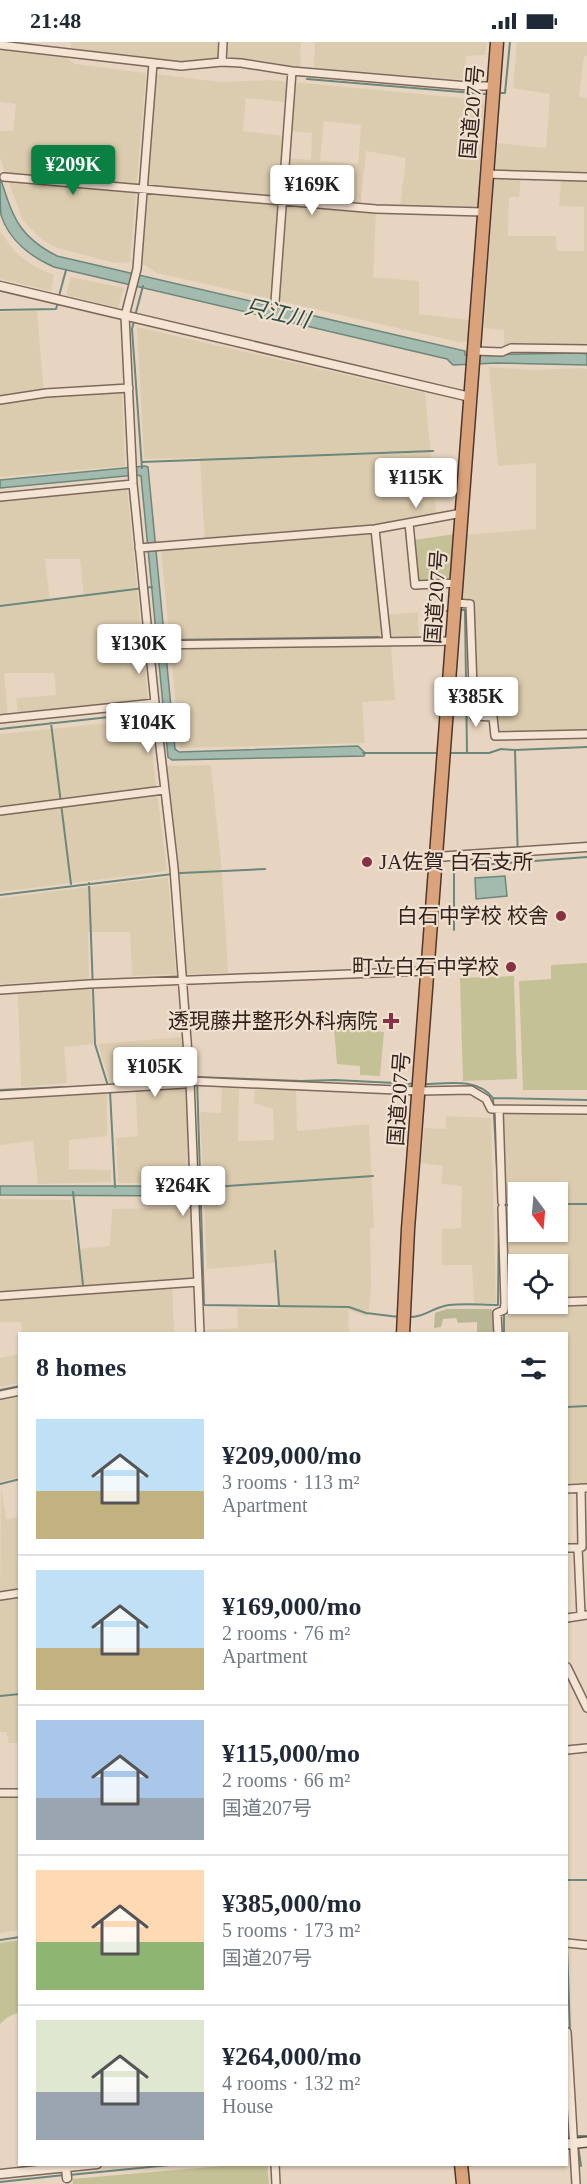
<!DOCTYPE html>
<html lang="en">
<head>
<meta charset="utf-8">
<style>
	:root { --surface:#fff; --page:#f6f6f7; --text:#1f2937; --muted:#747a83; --line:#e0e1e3; --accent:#0b8043 }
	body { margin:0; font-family:"Times New Roman","Noto Sans JP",serif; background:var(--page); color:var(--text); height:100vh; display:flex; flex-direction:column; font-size:22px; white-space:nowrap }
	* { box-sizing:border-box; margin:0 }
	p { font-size:20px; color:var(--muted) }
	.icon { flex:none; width:33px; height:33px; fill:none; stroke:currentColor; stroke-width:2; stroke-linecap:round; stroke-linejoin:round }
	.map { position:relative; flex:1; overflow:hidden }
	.drawer { position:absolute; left:18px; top:1290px; width:550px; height:834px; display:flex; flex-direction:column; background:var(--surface); border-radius:0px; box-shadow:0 2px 4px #0004 }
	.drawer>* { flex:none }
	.needle { width:39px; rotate:164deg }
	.tools { position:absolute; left:508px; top:1140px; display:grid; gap:12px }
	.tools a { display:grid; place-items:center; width:60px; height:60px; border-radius:0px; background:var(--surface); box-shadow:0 2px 4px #0004; font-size:30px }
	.price { position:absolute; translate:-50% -51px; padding:0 14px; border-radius:6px; background:#fff; color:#222; font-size:20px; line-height:39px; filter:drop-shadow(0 2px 3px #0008) }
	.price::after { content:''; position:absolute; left:50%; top:36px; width:18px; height:14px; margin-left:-9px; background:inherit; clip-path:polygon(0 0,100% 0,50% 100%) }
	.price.selected { background:var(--accent); color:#fff }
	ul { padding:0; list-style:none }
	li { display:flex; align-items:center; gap:18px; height:150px; padding:0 18px }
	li+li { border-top:2px solid var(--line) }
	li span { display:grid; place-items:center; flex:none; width:168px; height:120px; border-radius:0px; color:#555 }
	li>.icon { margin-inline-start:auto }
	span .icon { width:72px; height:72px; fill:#fffc; stroke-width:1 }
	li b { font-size:26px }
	h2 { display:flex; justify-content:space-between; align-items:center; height:72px; padding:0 18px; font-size:26px }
	.status { display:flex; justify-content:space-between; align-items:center; height:42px; padding:0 30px; background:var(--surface); direction:ltr }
	.status svg { height:16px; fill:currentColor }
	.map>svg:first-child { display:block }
	.farmland { fill:#dcccaf; fill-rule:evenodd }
	.green { fill:#c4c197 }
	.cemetery { fill:#bab795 }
	.water { fill:#a3bbaf; stroke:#6c877b; stroke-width:1.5 }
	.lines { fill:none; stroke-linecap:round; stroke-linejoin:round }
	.stream { stroke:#6c877b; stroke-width:2 }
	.minor-casing { stroke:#7f675b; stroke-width:10 }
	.tertiary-casing { stroke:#7f675b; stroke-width:11 }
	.secondary-casing { stroke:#61493e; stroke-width:12 }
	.trunk-casing { stroke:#4d372f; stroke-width:15 }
	.minor { stroke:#f4e4d3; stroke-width:7 }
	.tertiary { stroke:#f4e4d3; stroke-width:8 }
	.secondary { stroke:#f4e4d3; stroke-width:9 }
	.trunk { stroke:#daa37b; stroke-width:12 }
	.poi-dot { fill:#873243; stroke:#f0e0d0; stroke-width:2 }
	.labels { text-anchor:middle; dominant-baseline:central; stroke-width:4.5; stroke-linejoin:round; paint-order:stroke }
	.street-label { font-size:21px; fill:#31231d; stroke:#f0e0d0 }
	.poi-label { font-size:21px; fill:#31231d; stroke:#f0e0d0; text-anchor:end }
	.water-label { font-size:22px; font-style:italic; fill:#2e4f46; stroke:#f0e0d0 }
</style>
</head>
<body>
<div class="status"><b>21:48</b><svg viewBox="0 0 49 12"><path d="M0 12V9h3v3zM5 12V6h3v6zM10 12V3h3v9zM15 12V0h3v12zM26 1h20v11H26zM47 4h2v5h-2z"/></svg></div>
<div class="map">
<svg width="587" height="2142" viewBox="0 0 587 2142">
	<rect width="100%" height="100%" fill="#e8d5c1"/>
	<path class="farmland" d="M71 0H219L218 16 180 20 71 6Z
		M226 0H301L300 25 225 15Z
		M315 0H487L485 13 466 14 464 38 314 26Z
		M517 0H587V14H584L579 54 587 56V304L504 303V288L484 286 497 101 546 106 550 52 513 46ZM521 136 561 137 559 164 584 165V209H557L556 194H508L509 155H519Z
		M0 8 67 16 75 22 146 31 130 220 115 221 57 206 41 197 23 179 0 116V89H13L16 62 0 60Z
		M156 32 222 40 271 38 484 58 477 166 400 165 406 116 366 109 360 169 376 171 373 235 419 239V272L469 278 468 300H459L157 231 141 221ZM246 56 292 61 291 89 312 91 311 118 284 116 285 94 243 89ZM324 79 361 83 358 122 320 119Z
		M0 189 15 210 35 225 54 233 51 249 0 237Z
		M71 235 124 246 118 266 66 253Z
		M37 269 44 353 122 350 125 424 0 435V270Z
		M137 285 425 351 436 471 373 484 381 573 418 570 419 601H391L395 658 362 660 365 701 180 706 161 508 205 503 200 416 144 417Z
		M489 325 533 328 579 326 587 327V689L497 692 495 674 477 671 473 557 462 556 466 493 536 487V421L498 424Z
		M127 446 148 658 18 672 16 656 56 653 54 631H4L8 673H0V459ZM45 517H80L84 555 50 559Z
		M149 677 156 746 0 765V692Z
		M211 723 222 831 228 931 186 932 167 724Z
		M157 751 167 829 0 850V771Z
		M168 835 176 932 132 934 130 890H88L89 937 0 942V856Z
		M91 946 93 1002 64 1005 67 1041 21 1045 18 952Z
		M182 995 188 1047 190 1141H118L116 1096 138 1094 135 1044H111L98 1002Z
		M222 1043 239 1044 238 1099 274 1098 273 1067 254 1061 255 1046 296 1048 297 1089 369 1082 374 1185 370 1187 371 1245 368 1275 348 1268 349 1291H204L203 1288 238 1286 237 1266 279 1267 275 1221 207 1227 200 1070 221 1071Z
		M107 1050V1094L69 1098V1127L111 1128V1140L38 1142 33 1099 0 1103V1056Z
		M502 1070 587 1071V1442L567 1444V1292L501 1291 500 1273 507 1267ZM519 1150H558V1190H519ZM519 1222H558V1262H519Z
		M446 1074 491 1076 496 1261H474L472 1223H442V1187L461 1186 462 1144 441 1142 443 1124 421 1121 424 1086 446 1087Z
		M0 1157 71 1158 77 1207 110 1204 112 1167 190 1165 194 1236 172 1238 174 1291H22L21 1280H0Z
		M19 1312V1341L0 1345V1316Z
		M19 1352V1435L0 1440V1356Z
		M1 1445 6 1477 19 1475 20 1548 0 1551Z
		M19 1553V1701H9L6 1690H0V1556Z
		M0 1755H20L19 1888 0 1891Z"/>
	<path class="green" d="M455 492 452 537 419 539 414 498Z
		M587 921V1048H523L519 939 551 937V923Z
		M514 934 517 1037 463 1039 460 936Z
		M334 986 384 990 380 1034 360 1033V1024L337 1022Z
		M19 1898V1970L8 1975 0 1982V1901Z
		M267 2122 269 2142H73L72 2137 233 2123Z"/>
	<path class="cemetery" d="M447 1267H491L495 1272V1291H477V1280L458 1281 456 1276 443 1277 441 1285 434 1286 435 1271Z"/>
	<path class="water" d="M0 135C13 175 18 194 57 214L465 309V313L580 311 587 312V323L497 321 453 323 447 317 54 225C31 215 9 198 1 173 0 162 0 147 0 135Z
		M145 424 148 425 175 707 179 710 358 704 365 711 364 714 172 718 168 715 141 434 136 433 0 446V438Z
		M505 834 507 854 476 857 475 836Z
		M0 1144H187V1154L0 1153Z"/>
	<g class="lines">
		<path class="stream" d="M307 37 485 52
			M501 51H505L510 0
			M59 254 66 228
			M0 268 56 267 58 260
			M135 274 143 244
			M134 279 132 287 142 426
			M142 420 433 409
			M0 564 152 545
			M458 568H465L467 711
			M434 569H449
			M163 598 379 595
			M51 681 71 842
			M0 687 164 669
			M363 711H438
			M447 711H489L501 707 515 708
			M518 820 515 708 587 705
			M89 841 95 1002 108 1044
			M0 853 181 831 265 827
			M454 888V825L587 815
			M424 1042C447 1042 477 1035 493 1056L587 1058
			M0 1048 66 1045
			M110 1049 115 1145
			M199 1146 373 1134
			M73 1150 83 1243
			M558 1162H587
			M501 1163H519
			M275 1209 279 1263
			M399 1275 366 1271 349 1265 204 1263 197 1035 301 1039 335 1038 415 1042
			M407 1275C424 1276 433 1265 449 1263 465 1261 482 1263 498 1263L499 1163 493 1056
			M504 1292V1271
			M0 1348 20 1344
			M567 1365 587 1364
			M0 1442 20 1437
			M0 1654 20 1652
			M567 1838H587
			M0 1898 20 1895
			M567 1904 570 1990
			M577 2094H587
			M567 2095H568
			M578 2103 581 2124
			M69 2133 180 2122
			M0 2140 64 2133"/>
		<defs>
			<path id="minor" d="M0 3 181 24 222 20 241 21 292 29 468 44H493
				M222 20 223 0
				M153 21 137 227 125 274 133 442 155 661 174 826 190 1039 200 1292
				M486 132 587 135
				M4 135 376 167 483 170
				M275 260 292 29
				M474 309 502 310 511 306 587 307
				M0 358 46 351 129 346
				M0 455 133 442
				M409 481 415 543 457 541
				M375 487 387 600
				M139 506 375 487 462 471
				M455 561 470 562 474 674 493 675 495 694 587 692
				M149 603 453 599
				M0 677 155 661
				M0 769 164 748
				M0 948 89 942 428 929
				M0 1053 185 1042 190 1039 419 1049 471 1048 486 1057 491 1067 587 1068
				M499 1068 502 1160
				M0 1254 198 1240
				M558 1260 587 1259
				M505 1261 519 1260
				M498 1292 497 1271 504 1268 505 1261 502 1166
				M0 1353 20 1349
				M567 1447 587 1446
				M567 1506H578L581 1573
				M578 1506 582 1505 581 1446
				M0 1554 20 1551
				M567 1576 587 1573
				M567 1625 587 1666
				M567 1708 587 1706
				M0 1751H20
				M567 1901 587 1903
				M567 1990 576 2142
				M275 2122 276 2142"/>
			<path id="tertiary" d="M0 244 470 355
				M436 815 587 805
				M66 2126 67 2136
				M0 2132 97 2122"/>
			<path id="secondary" d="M567 2102 587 2100"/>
			<path id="trunk" d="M403 1292 408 1187 497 0
				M461 2122 463 2142"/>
		</defs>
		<use href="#minor" class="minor-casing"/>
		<use href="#tertiary" class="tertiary-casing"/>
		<use href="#secondary" class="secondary-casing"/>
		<use href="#trunk" class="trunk-casing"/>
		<use href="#minor" class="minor"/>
		<use href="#tertiary" class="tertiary"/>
		<use href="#secondary" class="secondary"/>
		<use href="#trunk" class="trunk"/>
	</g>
	<g class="poi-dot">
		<circle cx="367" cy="820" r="6"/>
		<circle cx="561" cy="874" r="6"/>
		<circle cx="511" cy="925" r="6"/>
		<path d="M388 970h6v6h6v6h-6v6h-6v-6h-6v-6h6z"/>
	</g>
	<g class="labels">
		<g class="street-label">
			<text transform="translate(472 70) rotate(-85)">国道207号</text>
			<text transform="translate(436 555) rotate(-86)">国道207号</text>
			<text transform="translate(399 1057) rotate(-86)">国道207号</text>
		</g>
		<g class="poi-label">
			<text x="379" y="820" text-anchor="start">JA佐賀 白石支所</text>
			<text x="549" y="874">白石中学校 校舎</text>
			<text x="499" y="925">町立白石中学校</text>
			<text x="378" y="979">透現藤井整形外科病院</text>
		</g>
		<g class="water-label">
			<text transform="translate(277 271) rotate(13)">只江川</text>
		</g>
	</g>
</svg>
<div class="tools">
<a><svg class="needle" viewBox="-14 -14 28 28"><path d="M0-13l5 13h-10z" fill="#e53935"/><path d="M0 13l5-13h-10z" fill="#747a83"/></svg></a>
<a><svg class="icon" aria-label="locate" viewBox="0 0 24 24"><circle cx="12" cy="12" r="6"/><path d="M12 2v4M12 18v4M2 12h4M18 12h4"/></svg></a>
</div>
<b class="price selected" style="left:73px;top:154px">¥209K</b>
<b class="price" style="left:312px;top:174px">¥169K</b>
<b class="price" style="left:416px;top:467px">¥115K</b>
<b class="price" style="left:139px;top:633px">¥130K</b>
<b class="price" style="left:476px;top:686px">¥385K</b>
<b class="price" style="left:148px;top:712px">¥104K</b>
<b class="price" style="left:155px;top:1056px">¥105K</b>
<b class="price" style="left:183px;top:1175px">¥264K</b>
<section class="drawer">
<h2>8 homes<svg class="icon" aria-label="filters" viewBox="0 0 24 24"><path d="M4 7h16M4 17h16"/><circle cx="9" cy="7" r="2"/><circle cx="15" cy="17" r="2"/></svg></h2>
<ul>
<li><span style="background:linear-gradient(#bfe0f5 60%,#c2b280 0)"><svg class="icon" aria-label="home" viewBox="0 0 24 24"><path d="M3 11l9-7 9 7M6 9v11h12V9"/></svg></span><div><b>¥209,000/mo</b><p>3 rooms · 113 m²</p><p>Apartment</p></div></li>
<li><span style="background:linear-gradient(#bfe0f5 65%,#c2b280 0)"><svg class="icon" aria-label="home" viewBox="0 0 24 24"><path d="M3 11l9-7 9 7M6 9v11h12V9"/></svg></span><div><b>¥169,000/mo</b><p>2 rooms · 76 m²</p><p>Apartment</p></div></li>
<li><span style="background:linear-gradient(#a9c7e8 65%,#9aa5b1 0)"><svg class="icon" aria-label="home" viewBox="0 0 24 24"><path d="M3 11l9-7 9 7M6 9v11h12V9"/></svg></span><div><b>¥115,000/mo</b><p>2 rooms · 66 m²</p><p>国道207号</p></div></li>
<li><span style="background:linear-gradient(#ffd9b3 60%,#8fb573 0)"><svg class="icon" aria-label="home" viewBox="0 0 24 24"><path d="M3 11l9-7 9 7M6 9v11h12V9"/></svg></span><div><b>¥385,000/mo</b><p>5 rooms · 173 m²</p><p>国道207号</p></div></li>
<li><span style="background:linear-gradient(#dfe7d0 60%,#9aa5b1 0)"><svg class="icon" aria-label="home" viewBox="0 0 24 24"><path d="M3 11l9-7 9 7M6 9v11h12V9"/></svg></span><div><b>¥264,000/mo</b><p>4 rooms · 132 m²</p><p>House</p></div></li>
</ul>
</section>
</div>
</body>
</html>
